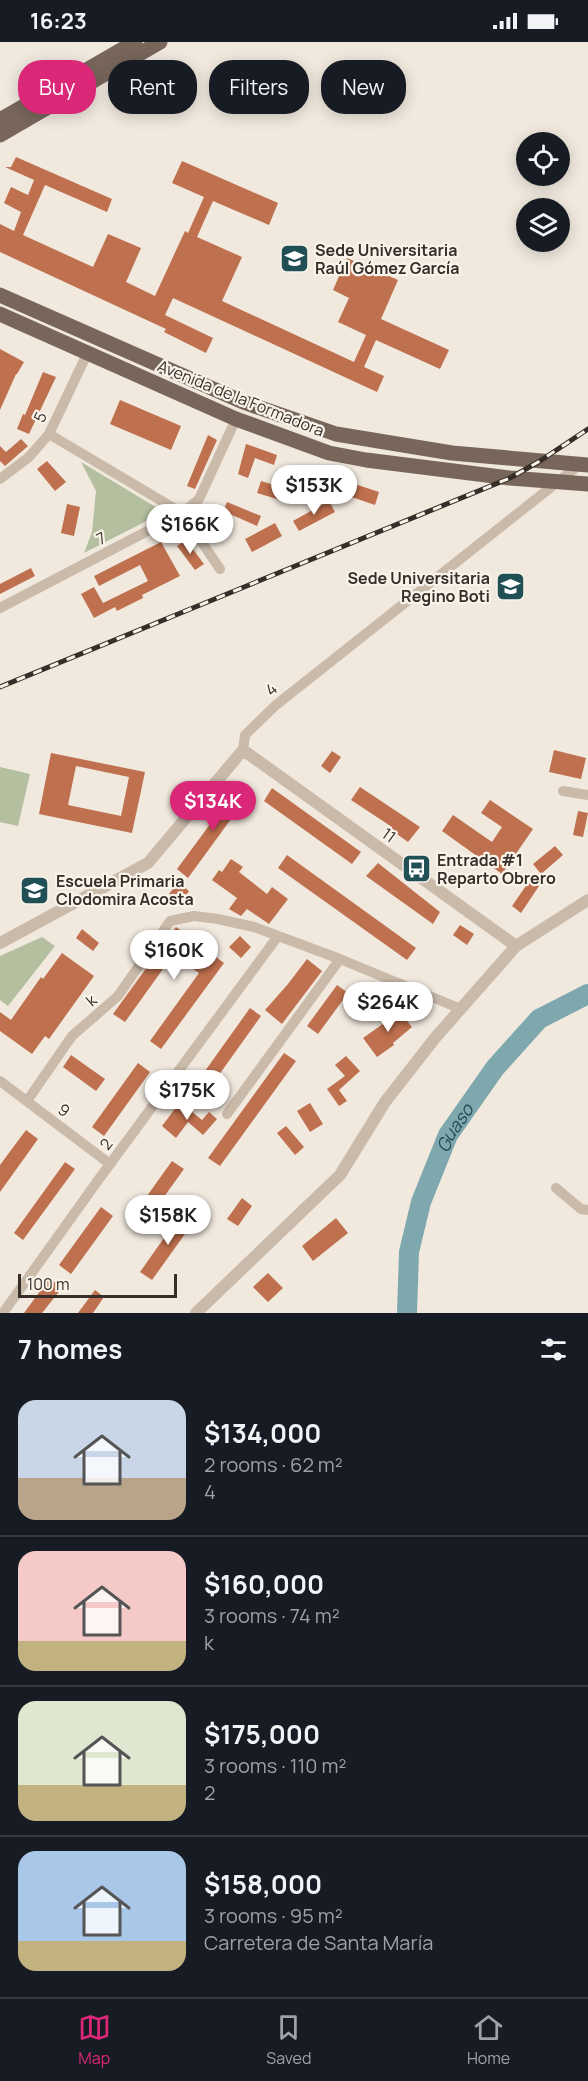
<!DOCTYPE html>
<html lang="en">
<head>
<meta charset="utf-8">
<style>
	:root { --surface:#171b24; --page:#20242c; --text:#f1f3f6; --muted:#9ea1a6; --line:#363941; --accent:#db2777 }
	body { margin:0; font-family:Manrope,sans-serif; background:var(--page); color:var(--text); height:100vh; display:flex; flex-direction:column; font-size:22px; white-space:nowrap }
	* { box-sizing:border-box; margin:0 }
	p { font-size:20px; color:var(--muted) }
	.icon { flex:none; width:33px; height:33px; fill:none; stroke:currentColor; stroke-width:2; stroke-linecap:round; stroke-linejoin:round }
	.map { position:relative; height:1271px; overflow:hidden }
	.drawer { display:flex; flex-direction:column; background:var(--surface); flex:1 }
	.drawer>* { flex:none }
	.guide { position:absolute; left:18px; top:18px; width:552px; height:54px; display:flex; gap:12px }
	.tools { position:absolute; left:516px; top:90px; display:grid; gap:12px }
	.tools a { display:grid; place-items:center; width:54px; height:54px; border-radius:50%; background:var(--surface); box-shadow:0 3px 15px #0003; font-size:30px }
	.scale { position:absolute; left:18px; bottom:15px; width:159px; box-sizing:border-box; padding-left:6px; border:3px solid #372e29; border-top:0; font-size:16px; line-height:21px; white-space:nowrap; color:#372e29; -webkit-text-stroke:4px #f9f3ea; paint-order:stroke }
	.price { position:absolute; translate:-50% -51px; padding:0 14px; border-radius:21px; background:#fff; color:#222; font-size:20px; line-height:39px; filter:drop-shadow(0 2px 3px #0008) }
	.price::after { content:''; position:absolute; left:50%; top:36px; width:18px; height:14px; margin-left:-9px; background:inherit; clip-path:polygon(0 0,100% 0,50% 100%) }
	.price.current { background:var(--accent); color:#fff }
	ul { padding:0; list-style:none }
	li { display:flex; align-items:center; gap:18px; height:150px; padding:0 18px }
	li+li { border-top:2px solid var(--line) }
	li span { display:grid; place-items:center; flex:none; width:168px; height:120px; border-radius:18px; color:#555 }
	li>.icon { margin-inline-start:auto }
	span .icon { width:72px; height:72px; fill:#fffc; stroke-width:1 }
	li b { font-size:26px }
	h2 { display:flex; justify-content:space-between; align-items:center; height:72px; padding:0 18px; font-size:26px }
	.chip { padding:0 21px; border-radius:24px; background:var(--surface); box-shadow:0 3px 15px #0003; font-size:21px; line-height:54px }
	.chip.current { background:var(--accent); color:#fff }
	.status { display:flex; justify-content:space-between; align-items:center; height:42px; padding:0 30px; background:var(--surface); direction:ltr }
	.status svg { height:16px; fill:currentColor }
	.menu { display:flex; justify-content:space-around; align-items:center; height:84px; border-top:2px solid var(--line); background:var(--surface); font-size:16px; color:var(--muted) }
	.menu a { display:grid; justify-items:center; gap:3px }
	.menu .current { color:var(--accent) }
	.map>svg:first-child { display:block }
	.green { fill:#b3bf9e }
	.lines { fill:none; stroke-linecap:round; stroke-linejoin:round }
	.river { stroke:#7ea8ad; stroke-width:20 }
	.building { fill:#bf704e; fill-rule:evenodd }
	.minor { stroke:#c9baaa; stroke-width:10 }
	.tertiary { stroke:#c9baaa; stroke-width:12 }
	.primary { stroke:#78665b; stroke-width:15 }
	.rail-casing { stroke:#372e29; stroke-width:5 }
	.rail { stroke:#f9f3ea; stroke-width:3; stroke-dasharray:9; stroke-linecap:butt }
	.labels { text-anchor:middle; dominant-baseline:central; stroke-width:4.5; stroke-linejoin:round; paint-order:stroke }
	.poi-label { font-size:16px; font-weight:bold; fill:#372e29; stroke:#f9f3ea; text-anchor:start }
	.street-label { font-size:16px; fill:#372e29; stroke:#f9f3ea }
	.water-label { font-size:18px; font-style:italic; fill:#214f56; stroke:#f9f3ea }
</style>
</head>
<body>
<div class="status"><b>16:23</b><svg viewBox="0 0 49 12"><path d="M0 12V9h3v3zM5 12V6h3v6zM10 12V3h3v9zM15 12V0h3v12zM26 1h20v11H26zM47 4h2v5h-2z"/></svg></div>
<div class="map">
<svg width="588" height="1271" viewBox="0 0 588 1271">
	<rect width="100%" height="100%" fill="#f1e9de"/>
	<path class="green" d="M81 420 164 470 84 511 92 490 96 449Z
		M0 725 30 732 18 784 0 780Z
		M42 895 55 904 8 964 0 958V914Z"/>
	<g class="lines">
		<path class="river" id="s1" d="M407 1271 409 1210 421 1160 448 1093 495 1026 539 977 588 952"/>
	</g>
	<path class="building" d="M16 115 112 157 107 170 45 143 23 193 93 225 108 192 141 206 126 240 155 254 185 189 188 191 204 155 172 141 182 119 278 161 269 183 213 159 197 195 242 215 222 259 354 320 366 293 338 280 349 256 333 248 347 216 398 238 381 277 449 308 440 327 376 298 364 325 384 334 377 350 173 256 165 273 213 296 206 311 164 290 166 287 0 210V182L14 189 21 170 4 161 11 145 28 153 34 138 5 125H11Z
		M0 307 24 320 17 332H16L0 368Z
		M43 330 56 335 29 392 17 387 23 372 25 373Z
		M120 358 181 384 171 408 110 382Z
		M208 393 217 398 195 447 187 444Z
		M21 397 28 404 5 424 0 419V404L6 410Z
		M246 402 277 413 274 423 255 416 248 436 238 432Z
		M47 419 66 440 55 449 37 427Z
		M297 423 379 450 375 463 293 435Z
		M261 439 294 449 290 461 257 451Z
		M329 459 335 470 299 489 293 479Z
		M227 460 261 474 257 484 223 469Z
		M67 462 80 465 74 494 61 491Z
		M275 481 282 494 252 510 245 497Z
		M186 498 204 522 195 528 177 504Z
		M161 500 180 534 142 553 143 556 117 569 115 565 94 576 81 552 94 545 103 561 148 539 140 523 99 544 94 534Z
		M31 526 35 534 0 552V542Z
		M554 708 586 716 581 737 549 730Z
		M332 709 341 715 330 731 321 724Z
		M51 711 145 730 132 791 39 772ZM76 724 129 735 121 774 68 763Z
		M239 743 250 751 188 836 177 827Z
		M360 745 420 785 408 800 390 787 392 785 351 758Z
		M272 746 361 810 352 822 264 759Z
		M490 758 533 787 502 832 442 789 453 773 492 800 502 785 481 771Z
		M578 769 588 771 583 795 573 793Z
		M555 804 563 813 541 832 533 822Z
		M287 813 416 906 407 918 278 826Z
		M231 817 243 825 239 830 267 852 272 845 288 857 269 882 247 867 241 874 229 867 237 856 212 838 219 828 222 830Z
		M378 821 440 870 433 882 366 834Z
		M530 838 539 844 521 871 512 864Z
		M178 840 189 849 181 861 169 852Z
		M460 883 474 892 467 903 453 893Z
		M176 885 199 901 200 899 210 906 208 909 224 921 161 1007 150 999 199 931 173 913 125 980 113 972Z
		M82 887 99 901 93 909 76 896Z
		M240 894 251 905 241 916 229 905Z
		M62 911 94 934 49 997 45 994 32 1012 0 989V970L11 978 41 935 43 937Z
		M307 917 322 929 282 982 265 968 288 942Z
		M337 943 348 951 318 992 307 984Z
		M250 966 261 974 216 1037 205 1029Z
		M397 967 412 985 393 1001 394 1003 377 1015 363 996 387 979 385 976Z
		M284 1011 296 1019 220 1124 208 1116Z
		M71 1013 105 1037 96 1049 63 1025Z
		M346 1014 360 1029 339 1048 347 1059 339 1064 327 1047 345 1034 335 1023Z
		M138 1021 150 1030 104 1094 92 1085Z
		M180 1060 202 1078 209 1070 217 1077 203 1093 188 1080 176 1096 162 1084Z
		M310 1061 323 1082 310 1090 297 1069Z
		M286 1084 304 1105 295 1113 277 1091Z
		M26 1088 38 1097 0 1150V1123Z
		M172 1119 184 1127 140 1188 129 1179Z
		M65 1120 75 1127 23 1198 14 1191Z
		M242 1156 252 1164 238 1184 227 1177Z
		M101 1165 113 1174 71 1232 59 1223Z
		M183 1169 195 1178 152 1238 140 1230Z
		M336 1176 348 1191 313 1219 302 1204Z
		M268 1231 283 1246 268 1260 253 1245Z
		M47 1234 62 1246 42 1271H24L43 1245 40 1242Z
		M95 1248 104 1255 93 1271H78Z"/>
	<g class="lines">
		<path class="minor" d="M49 392 182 471 220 527
			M0 437 29 415 49 392 87 312
			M0 566 182 471 199 457 236 377
			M243 708 245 693 276 663 579 423
			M563 749 588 753
			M0 1039 110 1122
			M27 1059 72 994 118 954 170 879 194 874 218 877 254 885 340 917 461 967
			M227 1072 340 917
			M556 1146 581 1167 588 1168
			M3 1271 99 1137 278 894"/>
		<path class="tertiary" d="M0 901 148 821 243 708 516 904
			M196 1271 340 1133 385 1060 435 996 516 904 588 858"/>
		<path class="primary" d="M0 78 135 0
			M0 93 160 0
			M0 253 243 360 336 392 452 411 588 423
			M0 272 236 377 329 411 366 418 510 436 588 442"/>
		<defs>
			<path id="rail" d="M0 645 510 436 540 419 588 387"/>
		</defs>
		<use href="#rail" class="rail-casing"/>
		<use href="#rail" class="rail"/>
	</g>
	<defs>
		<symbol id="university-square" viewBox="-11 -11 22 22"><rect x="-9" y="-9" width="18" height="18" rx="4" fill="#214f56" stroke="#f9f3ea"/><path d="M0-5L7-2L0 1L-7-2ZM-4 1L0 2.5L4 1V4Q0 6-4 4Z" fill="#fff"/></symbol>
		<symbol id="bus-square" viewBox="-11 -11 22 22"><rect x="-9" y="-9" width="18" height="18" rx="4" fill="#214f56" stroke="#f9f3ea"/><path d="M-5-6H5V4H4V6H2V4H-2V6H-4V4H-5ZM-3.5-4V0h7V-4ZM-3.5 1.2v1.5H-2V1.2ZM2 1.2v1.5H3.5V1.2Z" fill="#fff"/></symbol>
		<symbol id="school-square" viewBox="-11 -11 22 22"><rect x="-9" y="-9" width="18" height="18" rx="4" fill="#214f56" stroke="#f9f3ea"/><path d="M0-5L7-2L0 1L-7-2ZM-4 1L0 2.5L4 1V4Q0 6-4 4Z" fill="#fff"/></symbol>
	</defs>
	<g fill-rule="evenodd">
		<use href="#university-square" x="278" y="200" width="33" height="33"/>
		<use href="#university-square" x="494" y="528" width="33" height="33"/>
		<use href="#bus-square" x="400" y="810" width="33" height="33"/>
		<use href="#school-square" x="18" y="832" width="33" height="33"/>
	</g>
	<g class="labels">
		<g class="poi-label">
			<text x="315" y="208">Sede Universitaria<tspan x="315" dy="18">Raúl Gómez García</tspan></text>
			<text x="490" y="536" text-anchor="end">Sede Universitaria<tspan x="490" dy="18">Regino Boti</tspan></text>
			<text x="437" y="818">Entrada #1<tspan x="437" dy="18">Reparto Obrero</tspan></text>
			<text x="56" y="839">Escuela Primaria<tspan x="56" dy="18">Clodomira Acosta</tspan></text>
		</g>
		<g class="street-label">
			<text transform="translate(241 356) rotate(22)">Avenida de la Formadora</text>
			<text transform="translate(40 375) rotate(-63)">5</text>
			<text transform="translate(101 496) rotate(-27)">7</text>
			<text transform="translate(271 647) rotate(-40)">4</text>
			<text transform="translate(389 793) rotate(36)">11</text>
			<text transform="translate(91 958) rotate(-41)">k</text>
			<text transform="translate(64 1068) rotate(37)">9</text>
			<text transform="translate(106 1102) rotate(-53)">2</text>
		</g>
		<g class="water-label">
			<text stroke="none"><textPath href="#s1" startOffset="194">Guaso</textPath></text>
		</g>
	</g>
</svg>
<div class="tools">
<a><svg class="icon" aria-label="locate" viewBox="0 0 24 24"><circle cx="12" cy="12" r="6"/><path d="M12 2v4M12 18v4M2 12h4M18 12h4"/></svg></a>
<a><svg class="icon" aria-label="layers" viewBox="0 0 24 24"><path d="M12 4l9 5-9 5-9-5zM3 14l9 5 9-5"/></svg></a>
</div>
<div class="scale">100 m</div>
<b class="price" style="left:314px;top:474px">$153K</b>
<b class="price" style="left:190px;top:513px">$166K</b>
<b class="price current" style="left:213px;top:790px">$134K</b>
<b class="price" style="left:174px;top:939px">$160K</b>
<b class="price" style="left:388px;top:991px">$264K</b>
<b class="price" style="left:187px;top:1079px">$175K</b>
<b class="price" style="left:168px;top:1204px">$158K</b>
<div class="guide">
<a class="chip current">Buy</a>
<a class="chip">Rent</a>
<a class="chip">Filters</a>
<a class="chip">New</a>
</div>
</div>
<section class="drawer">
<h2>7 homes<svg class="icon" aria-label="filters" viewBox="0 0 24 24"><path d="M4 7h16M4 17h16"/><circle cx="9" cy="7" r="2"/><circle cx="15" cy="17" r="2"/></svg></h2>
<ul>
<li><span style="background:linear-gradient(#c9d6e8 65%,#b9a48a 0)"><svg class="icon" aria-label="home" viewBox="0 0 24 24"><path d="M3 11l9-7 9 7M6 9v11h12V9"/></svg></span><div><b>$134,000</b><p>2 rooms · 62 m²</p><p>4</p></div></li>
<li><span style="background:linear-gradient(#f6c9c9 75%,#c2b280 0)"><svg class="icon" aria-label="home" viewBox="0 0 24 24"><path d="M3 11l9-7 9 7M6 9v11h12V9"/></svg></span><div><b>$160,000</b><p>3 rooms · 74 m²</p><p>k</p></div></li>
<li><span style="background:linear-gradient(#dfe7d0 70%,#c2b280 0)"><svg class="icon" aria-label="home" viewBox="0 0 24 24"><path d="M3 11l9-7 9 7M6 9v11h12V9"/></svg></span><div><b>$175,000</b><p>3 rooms · 110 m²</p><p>2</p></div></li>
<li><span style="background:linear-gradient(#a9c7e8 75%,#c2b280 0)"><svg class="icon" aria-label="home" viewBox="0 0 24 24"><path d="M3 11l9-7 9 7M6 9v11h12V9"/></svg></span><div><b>$158,000</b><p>3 rooms · 95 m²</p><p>Carretera de Santa María</p></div></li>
</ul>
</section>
<nav class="menu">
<a class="current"><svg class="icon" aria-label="map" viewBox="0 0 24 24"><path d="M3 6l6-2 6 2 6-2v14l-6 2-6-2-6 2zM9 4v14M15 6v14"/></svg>Map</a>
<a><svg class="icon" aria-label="saved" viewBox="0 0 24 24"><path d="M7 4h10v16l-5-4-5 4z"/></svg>Saved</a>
<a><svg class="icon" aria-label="home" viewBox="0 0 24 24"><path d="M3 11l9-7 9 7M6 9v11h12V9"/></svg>Home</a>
</nav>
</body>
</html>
